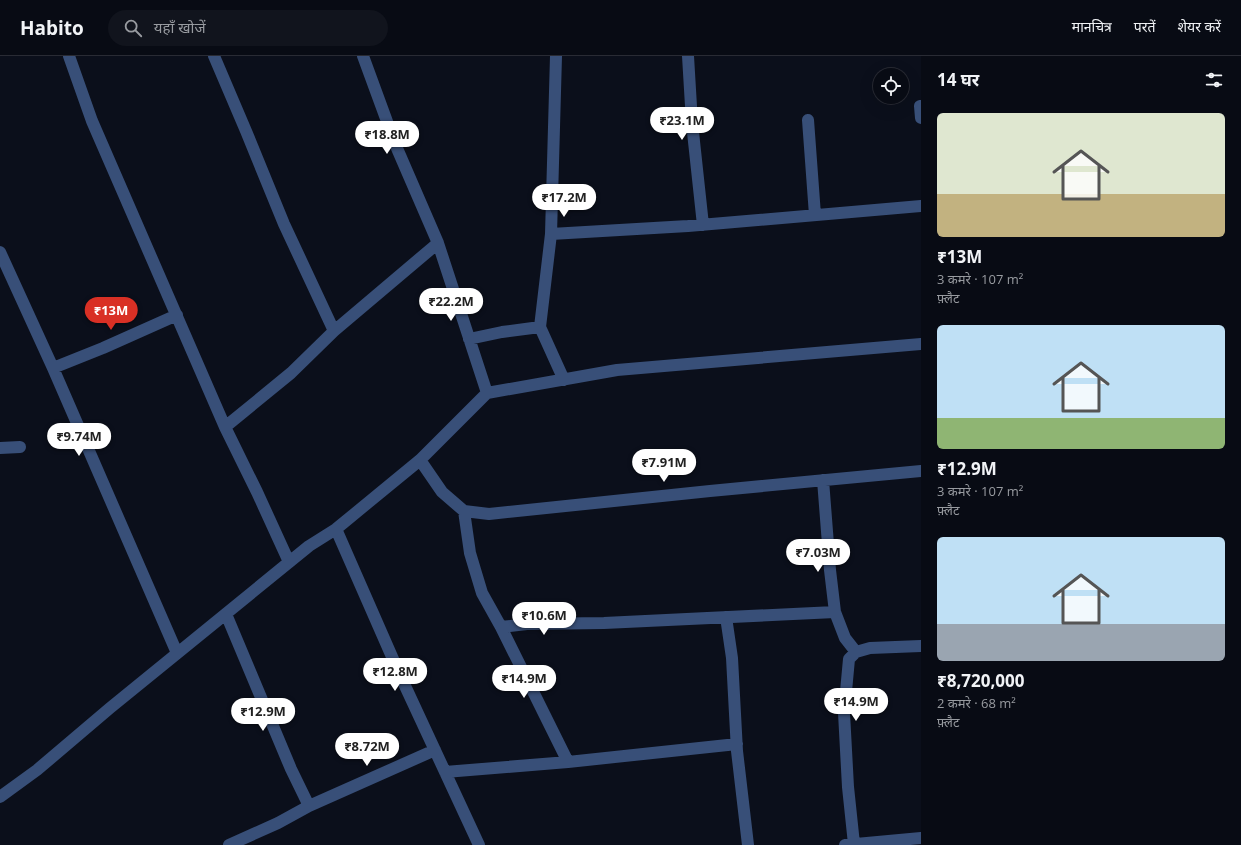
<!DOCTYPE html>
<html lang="hi">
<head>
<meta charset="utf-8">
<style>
	:root { --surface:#080b14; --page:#11141d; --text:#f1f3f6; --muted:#989ba0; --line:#292b34; --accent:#d93025 }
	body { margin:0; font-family:"Open Sans","Noto Sans Devanagari",sans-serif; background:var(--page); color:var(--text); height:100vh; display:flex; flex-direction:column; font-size:15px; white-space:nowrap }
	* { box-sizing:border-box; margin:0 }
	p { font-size:13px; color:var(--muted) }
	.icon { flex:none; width:22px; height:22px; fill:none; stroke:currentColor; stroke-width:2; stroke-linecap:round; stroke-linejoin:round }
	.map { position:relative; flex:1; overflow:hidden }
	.sheet { display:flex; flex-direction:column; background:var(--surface); width:320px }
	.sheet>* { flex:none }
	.fabs { position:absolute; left:873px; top:12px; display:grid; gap:8px }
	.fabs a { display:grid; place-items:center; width:36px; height:36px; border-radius:50%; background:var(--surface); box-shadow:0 4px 16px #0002,0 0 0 1px var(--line); font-size:20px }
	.price { position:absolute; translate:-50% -34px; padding:0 9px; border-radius:14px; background:#fff; color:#222; font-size:13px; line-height:26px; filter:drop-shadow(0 1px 2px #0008) }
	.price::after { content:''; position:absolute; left:50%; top:24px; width:12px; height:9px; margin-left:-6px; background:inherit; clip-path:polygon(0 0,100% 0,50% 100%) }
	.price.active { background:var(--accent); color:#fff }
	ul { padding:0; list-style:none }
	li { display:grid; align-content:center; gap:8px; height:212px; padding:0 16px }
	li span { display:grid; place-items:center; height:124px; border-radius:6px; color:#555 }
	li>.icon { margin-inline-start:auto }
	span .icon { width:72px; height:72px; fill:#fffc; stroke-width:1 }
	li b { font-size:17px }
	h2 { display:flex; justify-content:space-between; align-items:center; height:48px; padding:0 16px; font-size:17px }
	header { display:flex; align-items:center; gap:24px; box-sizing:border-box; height:56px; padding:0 20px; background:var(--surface); border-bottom:1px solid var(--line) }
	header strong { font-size:19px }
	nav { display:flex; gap:22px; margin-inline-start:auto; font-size:14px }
	.search { width:280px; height:36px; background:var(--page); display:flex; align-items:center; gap:10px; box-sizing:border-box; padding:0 14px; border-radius:22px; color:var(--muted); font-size:15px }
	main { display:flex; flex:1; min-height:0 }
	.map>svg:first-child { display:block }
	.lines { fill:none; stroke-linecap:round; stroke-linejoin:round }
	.minor { stroke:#384f78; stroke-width:12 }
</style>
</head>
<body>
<header>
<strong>Habito</strong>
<div class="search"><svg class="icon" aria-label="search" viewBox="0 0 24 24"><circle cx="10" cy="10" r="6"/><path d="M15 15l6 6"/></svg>यहाँ खोजें</div>
<nav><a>मानचित्र</a><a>परतें</a><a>शेयर करें</a></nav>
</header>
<main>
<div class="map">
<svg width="921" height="789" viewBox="0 0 921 789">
	<rect width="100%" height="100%" fill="#0b0f1b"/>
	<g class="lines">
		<path class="minor" d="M69 0 92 65 225 371 257 436 289 506
			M214 0 246 75 284 168 334 275
			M363 0 396 90 438 187 487 337
			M556 0 551 178 540 271 564 324
			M688 0 692 67 703 169
			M920 50 921 62
			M808 64 815 159
			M551 178 688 170 921 150
			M0 196 53 312 177 597
			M469 283 502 276 540 271
			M53 312 103 292 177 259
			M225 371 291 317 334 275 438 187
			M0 392 20 391
			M420 404 442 436 464 455 489 458 710 435 921 415
			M823 424 830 514 835 556 845 582 856 596
			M464 455 470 497 482 537 501 571 527 568 604 567 835 556
			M336 473 400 619 479 789
			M226 558 291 713 309 750 278 767 229 789
			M726 561 732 602 737 695 748 789
			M501 571 568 706
			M445 716 568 706 737 688
			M0 741 37 714 110 652 309 490 336 473 420 404 487 337 617 314 921 288
			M309 750 435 694
			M854 788 848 731 844 657 849 603 856 596 870 592 921 590
			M845 789 921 782"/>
	</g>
</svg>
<div class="fabs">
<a><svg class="icon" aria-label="locate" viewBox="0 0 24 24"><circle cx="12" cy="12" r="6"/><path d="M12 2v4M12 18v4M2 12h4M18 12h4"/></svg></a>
</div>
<b class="price" style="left:682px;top:85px">₹23.1M</b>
<b class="price" style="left:387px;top:99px">₹18.8M</b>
<b class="price" style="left:564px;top:162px">₹17.2M</b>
<b class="price" style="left:451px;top:266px">₹22.2M</b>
<b class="price active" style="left:111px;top:275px">₹13M</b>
<b class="price" style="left:79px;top:401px">₹9.74M</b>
<b class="price" style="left:664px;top:427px">₹7.91M</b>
<b class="price" style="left:818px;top:517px">₹7.03M</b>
<b class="price" style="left:544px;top:580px">₹10.6M</b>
<b class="price" style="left:395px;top:636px">₹12.8M</b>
<b class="price" style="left:524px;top:643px">₹14.9M</b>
<b class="price" style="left:856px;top:666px">₹14.9M</b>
<b class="price" style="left:263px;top:676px">₹12.9M</b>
<b class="price" style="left:367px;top:711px">₹8.72M</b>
</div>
<section class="sheet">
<h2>14 घर<svg class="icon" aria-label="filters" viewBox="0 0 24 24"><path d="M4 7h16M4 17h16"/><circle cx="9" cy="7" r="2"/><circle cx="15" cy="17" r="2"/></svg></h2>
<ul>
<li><span style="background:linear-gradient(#dfe7d0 65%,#c2b280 0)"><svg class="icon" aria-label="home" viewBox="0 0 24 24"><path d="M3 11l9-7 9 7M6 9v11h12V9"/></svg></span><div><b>₹13M</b><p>3 कमरे · 107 m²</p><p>फ़्लैट</p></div></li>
<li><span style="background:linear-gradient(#bfe0f5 75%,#8fb573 0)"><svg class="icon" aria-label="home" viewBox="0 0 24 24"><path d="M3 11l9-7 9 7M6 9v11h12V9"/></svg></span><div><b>₹12.9M</b><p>3 कमरे · 107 m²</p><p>फ़्लैट</p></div></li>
<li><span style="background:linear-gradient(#bfe0f5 70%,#9aa5b1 0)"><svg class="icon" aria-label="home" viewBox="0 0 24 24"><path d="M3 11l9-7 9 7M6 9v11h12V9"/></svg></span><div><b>₹8,720,000</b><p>2 कमरे · 68 m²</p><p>फ़्लैट</p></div></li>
</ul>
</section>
</main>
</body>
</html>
